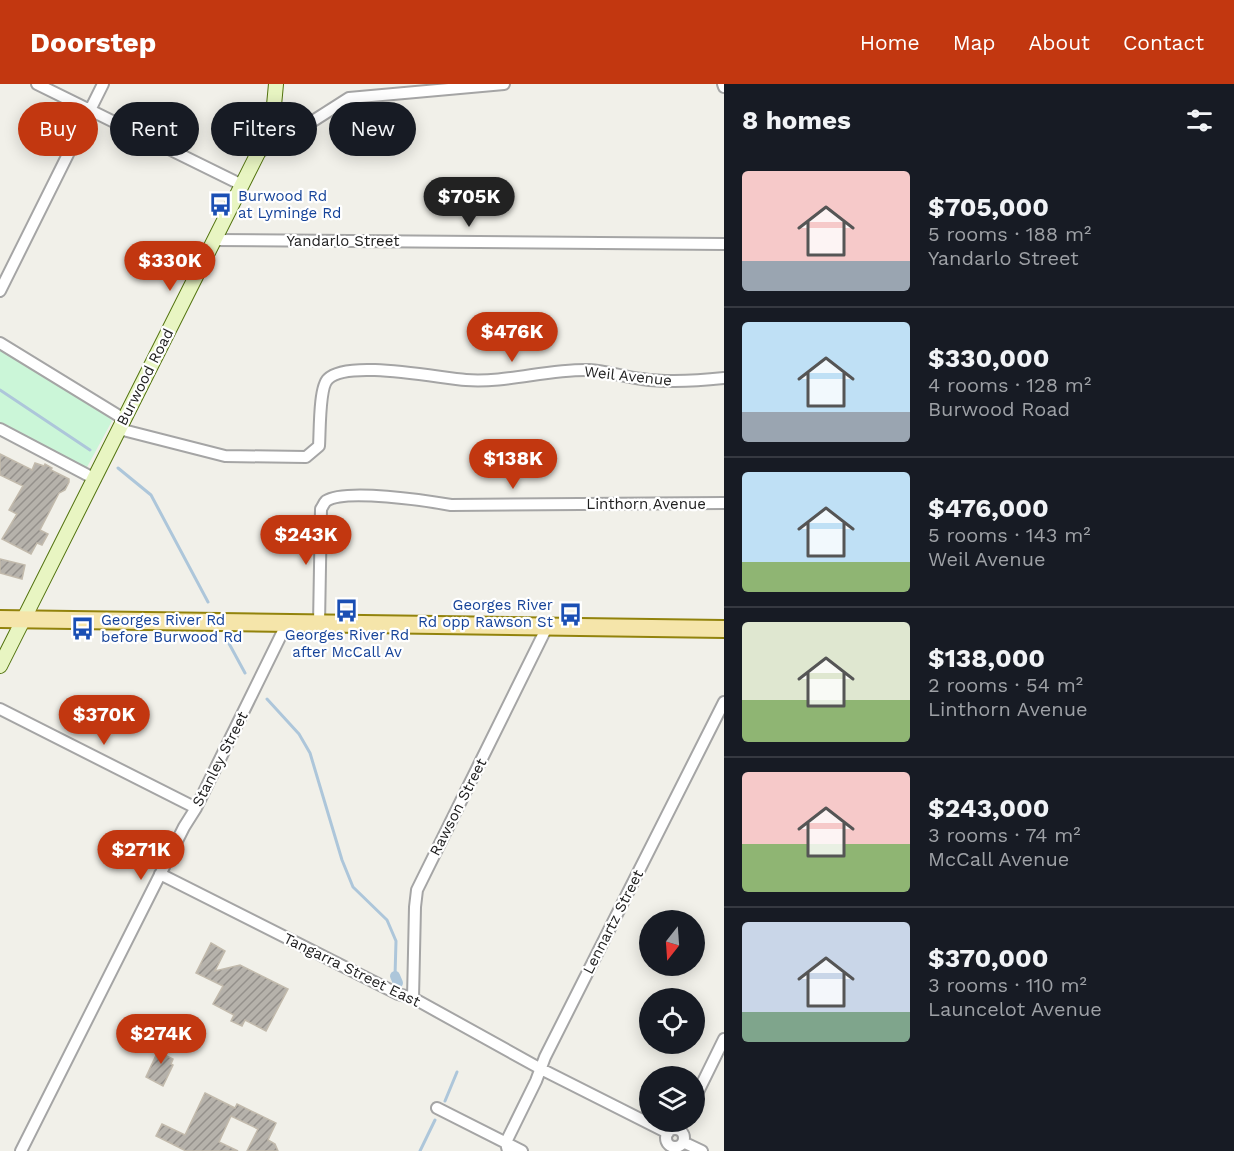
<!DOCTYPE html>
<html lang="en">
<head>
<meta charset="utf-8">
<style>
	:root { --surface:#171b24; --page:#242831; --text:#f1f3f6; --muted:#9ea1a6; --line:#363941; --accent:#c23710 }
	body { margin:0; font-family:"Work Sans",sans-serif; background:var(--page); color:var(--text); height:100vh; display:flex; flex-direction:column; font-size:22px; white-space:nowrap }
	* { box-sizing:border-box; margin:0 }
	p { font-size:20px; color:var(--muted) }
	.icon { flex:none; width:33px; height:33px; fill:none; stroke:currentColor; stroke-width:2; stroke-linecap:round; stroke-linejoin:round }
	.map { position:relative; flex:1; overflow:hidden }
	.panel { display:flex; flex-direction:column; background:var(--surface); width:510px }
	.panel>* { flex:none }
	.hud { position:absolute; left:18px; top:18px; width:570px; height:54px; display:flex; gap:12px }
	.needle { width:39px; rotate:197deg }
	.tools { position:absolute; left:639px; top:826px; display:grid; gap:12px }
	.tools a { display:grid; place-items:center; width:66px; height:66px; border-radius:50%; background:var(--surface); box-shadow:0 3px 15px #0003; font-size:30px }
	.price { position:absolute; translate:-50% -51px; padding:0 14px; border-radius:21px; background:var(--accent); color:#fff; font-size:20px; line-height:39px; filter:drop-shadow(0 2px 3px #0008) }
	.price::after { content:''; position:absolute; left:50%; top:36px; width:18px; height:14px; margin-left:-9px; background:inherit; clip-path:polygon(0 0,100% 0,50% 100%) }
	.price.on { background:#222; color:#fff }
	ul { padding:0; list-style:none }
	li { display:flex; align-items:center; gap:18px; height:150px; padding:0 18px }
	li+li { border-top:2px solid var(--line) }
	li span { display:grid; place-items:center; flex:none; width:168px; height:120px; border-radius:6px; color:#555 }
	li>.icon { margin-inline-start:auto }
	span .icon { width:72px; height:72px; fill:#fffc; stroke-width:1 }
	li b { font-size:26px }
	h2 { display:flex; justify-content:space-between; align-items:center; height:72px; padding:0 18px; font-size:26px }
	.tag { padding:0 21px; border-radius:27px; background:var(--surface); box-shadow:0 3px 15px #0003; font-size:21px; line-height:54px }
	.tag.on { background:var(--accent); color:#fff }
	header { display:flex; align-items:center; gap:36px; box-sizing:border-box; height:84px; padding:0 30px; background:var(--accent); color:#fff }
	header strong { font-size:28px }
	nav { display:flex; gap:33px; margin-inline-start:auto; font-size:21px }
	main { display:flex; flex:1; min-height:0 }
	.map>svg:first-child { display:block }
	.park { fill:#cbf6d8 }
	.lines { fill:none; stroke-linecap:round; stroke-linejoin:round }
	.stream { stroke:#adc6da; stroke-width:3 }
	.canal { stroke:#adc6da; stroke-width:10 }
	.building { fill:url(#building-hatch); stroke:#c2baac; stroke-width:1.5 }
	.street-casing { stroke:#a5a5a5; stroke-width:14 }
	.secondary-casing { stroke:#52730e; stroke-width:16 }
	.primary-casing { stroke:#92830c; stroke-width:20 }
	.street { stroke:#fff; stroke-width:10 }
	.secondary { stroke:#e8f5c2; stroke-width:14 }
	.primary { stroke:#f5e5aa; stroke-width:16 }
	.labels { text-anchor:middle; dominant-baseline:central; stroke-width:4.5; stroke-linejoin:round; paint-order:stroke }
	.transit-label { font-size:15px; fill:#164399; stroke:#fff; text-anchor:start }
	.street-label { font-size:15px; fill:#212121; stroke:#fff }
</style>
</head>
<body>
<header>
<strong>Doorstep</strong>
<nav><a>Home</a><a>Map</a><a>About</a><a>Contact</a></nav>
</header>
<main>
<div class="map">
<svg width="724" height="1067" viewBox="0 0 724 1067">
	<defs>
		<pattern id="building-hatch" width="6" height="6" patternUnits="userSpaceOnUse" patternTransform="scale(1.5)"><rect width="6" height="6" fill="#b6b2ab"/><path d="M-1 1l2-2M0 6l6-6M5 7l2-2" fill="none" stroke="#94908b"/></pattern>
	</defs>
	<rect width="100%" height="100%" fill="#f1f0e9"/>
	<path class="park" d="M0 265 108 332 112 337 86 385 0 341Z"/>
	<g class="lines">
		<path class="stream" d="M0 306 90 366
			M118 384 151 411 208 518
			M226 554 245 589
			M267 615 299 650 310 669 342 776 353 803 387 836 396 857 395 892
			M445 1017 457 988
			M420 1067 435 1036"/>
		<path class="canal" d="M395 892 398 899"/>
	</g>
	<path class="building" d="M0 370 32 386 35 379 44 382 45 380 52 384 51 386 69 395V398L65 406 59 409 40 446 48 450 42 461 37 459 31 470 2 455 17 430 9 426 23 402 0 391Z
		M0 475 25 481 22 495 0 489Z
		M211 859 225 867 215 887 240 881 288 905 266 947 245 936 242 942 231 937 234 931 213 920 223 902 196 889Z
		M164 954 171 957 165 971 173 975 171 980 173 981 163 1002 146 993Z
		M205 1009 235 1024 237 1020 276 1039 268 1056 275 1060 278 1067H247L258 1045 231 1032 219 1058 238 1067H186L156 1052 162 1040 185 1051Z"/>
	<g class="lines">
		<defs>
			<path id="street" d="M37 0 242 101
				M723 0 724 3
				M273 32 302 44
				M258 69 302 44 349 14 504 0
				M214 156 724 160
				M0 207 103 0
				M0 259 124 335
				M0 345 95 395
				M119 345 225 372 306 373 319 362C320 348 319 303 328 295 347 275 438 294 466 296 507 299 547 285 589 286 607 287 624 293 642 295 669 299 697 297 724 294
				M319 540 321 425C323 422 324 419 326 417 345 404 428 417 451 421L724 419
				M0 625 196 724
				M160 790 398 910 413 914 541 985 668 1049
				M413 914 415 823 417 806 547 543
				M694 1016 724 955
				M437 1024 522 1067
				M666 1054a9 9 0 1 1 18 0a9 9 0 1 1-18 0Z
				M683 1058 702 1067
				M21 1067 184 743 196 724 287 539
				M508 1067 506 1059 508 1054 536 997 545 973 724 618"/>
			<path id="secondary" d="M0 582 258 69 273 32 276 0"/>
			<path id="primary" d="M0 535 724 545"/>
		</defs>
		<use href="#street" class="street-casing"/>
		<use href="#secondary" class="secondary-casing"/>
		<use href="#primary" class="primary-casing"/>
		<use href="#street" class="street"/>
		<use href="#secondary" class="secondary"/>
		<use href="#primary" class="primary"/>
	</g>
	<defs>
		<symbol id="bus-bare" viewBox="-9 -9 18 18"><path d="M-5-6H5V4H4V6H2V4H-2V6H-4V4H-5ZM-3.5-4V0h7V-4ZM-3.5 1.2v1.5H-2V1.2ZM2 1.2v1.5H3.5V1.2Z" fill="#1a4fb4" stroke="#fff" stroke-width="2.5" paint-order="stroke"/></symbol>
	</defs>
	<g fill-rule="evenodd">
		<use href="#bus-bare" x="204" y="104" width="33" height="33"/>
		<use href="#bus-bare" x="330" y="510" width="33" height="33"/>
		<use href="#bus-bare" x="554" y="514" width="33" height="33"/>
		<use href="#bus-bare" x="66" y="528" width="33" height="33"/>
	</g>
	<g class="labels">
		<g class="transit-label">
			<text x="238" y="112">Burwood Rd<tspan x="238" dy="17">at Lyminge Rd</tspan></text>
			<text x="553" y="521" text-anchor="end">Georges River<tspan x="553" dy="17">Rd opp Rawson St</tspan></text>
			<text x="101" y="536">Georges River Rd<tspan x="101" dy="17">before Burwood Rd</tspan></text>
			<text x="347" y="551" text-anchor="middle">Georges River Rd<tspan x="347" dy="17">after McCall Av</tspan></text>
		</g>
		<g class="street-label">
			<text x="343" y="157">Yandarlo Street</text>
			<text transform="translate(628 292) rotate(6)">Weil Avenue</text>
			<text transform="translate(145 293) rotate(-63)">Burwood Road</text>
			<text x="646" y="420">Linthorn Avenue</text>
			<text transform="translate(220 675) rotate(-63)">Stanley Street</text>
			<text transform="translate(458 723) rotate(-63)">Rawson Street</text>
			<text transform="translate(613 838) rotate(-63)">Lennartz Street</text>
			<text transform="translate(352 886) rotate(26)">Tangarra Street East</text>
		</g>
	</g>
</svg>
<div class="tools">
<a><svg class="needle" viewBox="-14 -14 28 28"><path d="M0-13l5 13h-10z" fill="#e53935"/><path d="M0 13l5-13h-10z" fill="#9ea1a6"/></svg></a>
<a><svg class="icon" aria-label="locate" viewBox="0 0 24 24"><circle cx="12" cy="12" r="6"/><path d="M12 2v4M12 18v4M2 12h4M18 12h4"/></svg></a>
<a><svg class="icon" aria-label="layers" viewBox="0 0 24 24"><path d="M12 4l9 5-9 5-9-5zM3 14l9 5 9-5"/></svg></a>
</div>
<b class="price on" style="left:469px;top:144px">$705K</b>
<b class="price" style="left:170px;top:208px">$330K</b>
<b class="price" style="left:512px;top:279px">$476K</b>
<b class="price" style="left:513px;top:406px">$138K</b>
<b class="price" style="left:306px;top:482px">$243K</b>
<b class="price" style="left:104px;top:662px">$370K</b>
<b class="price" style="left:141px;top:797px">$271K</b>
<b class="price" style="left:161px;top:981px">$274K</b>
<div class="hud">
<a class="tag on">Buy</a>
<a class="tag">Rent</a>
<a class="tag">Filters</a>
<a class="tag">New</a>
</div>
</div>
<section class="panel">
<h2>8 homes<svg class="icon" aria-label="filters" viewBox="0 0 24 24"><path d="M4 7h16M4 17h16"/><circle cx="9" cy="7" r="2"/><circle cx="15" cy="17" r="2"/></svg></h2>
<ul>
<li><span style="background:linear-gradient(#f6c9c9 75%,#9aa5b1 0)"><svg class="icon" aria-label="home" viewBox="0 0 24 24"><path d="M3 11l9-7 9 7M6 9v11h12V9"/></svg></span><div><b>$705,000</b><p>5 rooms · 188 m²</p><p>Yandarlo Street</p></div></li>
<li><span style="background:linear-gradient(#bfe0f5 75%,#9aa5b1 0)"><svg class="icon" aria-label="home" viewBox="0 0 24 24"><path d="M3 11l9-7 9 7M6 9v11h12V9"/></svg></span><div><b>$330,000</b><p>4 rooms · 128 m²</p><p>Burwood Road</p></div></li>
<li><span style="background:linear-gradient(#bfe0f5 75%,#8fb573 0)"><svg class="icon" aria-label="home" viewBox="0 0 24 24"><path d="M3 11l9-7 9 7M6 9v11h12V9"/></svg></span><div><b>$476,000</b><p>5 rooms · 143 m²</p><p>Weil Avenue</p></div></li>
<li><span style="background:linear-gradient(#dfe7d0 65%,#8fb573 0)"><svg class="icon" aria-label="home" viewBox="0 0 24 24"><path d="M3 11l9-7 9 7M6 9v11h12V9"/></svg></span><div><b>$138,000</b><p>2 rooms · 54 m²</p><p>Linthorn Avenue</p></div></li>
<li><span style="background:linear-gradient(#f6c9c9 60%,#8fb573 0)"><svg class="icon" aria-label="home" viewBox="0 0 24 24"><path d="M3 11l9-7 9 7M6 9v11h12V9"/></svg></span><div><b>$243,000</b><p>3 rooms · 74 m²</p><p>McCall Avenue</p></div></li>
<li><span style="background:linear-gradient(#c9d6e8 75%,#7fa58c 0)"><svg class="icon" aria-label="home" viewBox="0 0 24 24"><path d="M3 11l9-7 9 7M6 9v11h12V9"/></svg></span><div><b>$370,000</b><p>3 rooms · 110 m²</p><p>Launcelot Avenue</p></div></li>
</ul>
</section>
</main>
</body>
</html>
